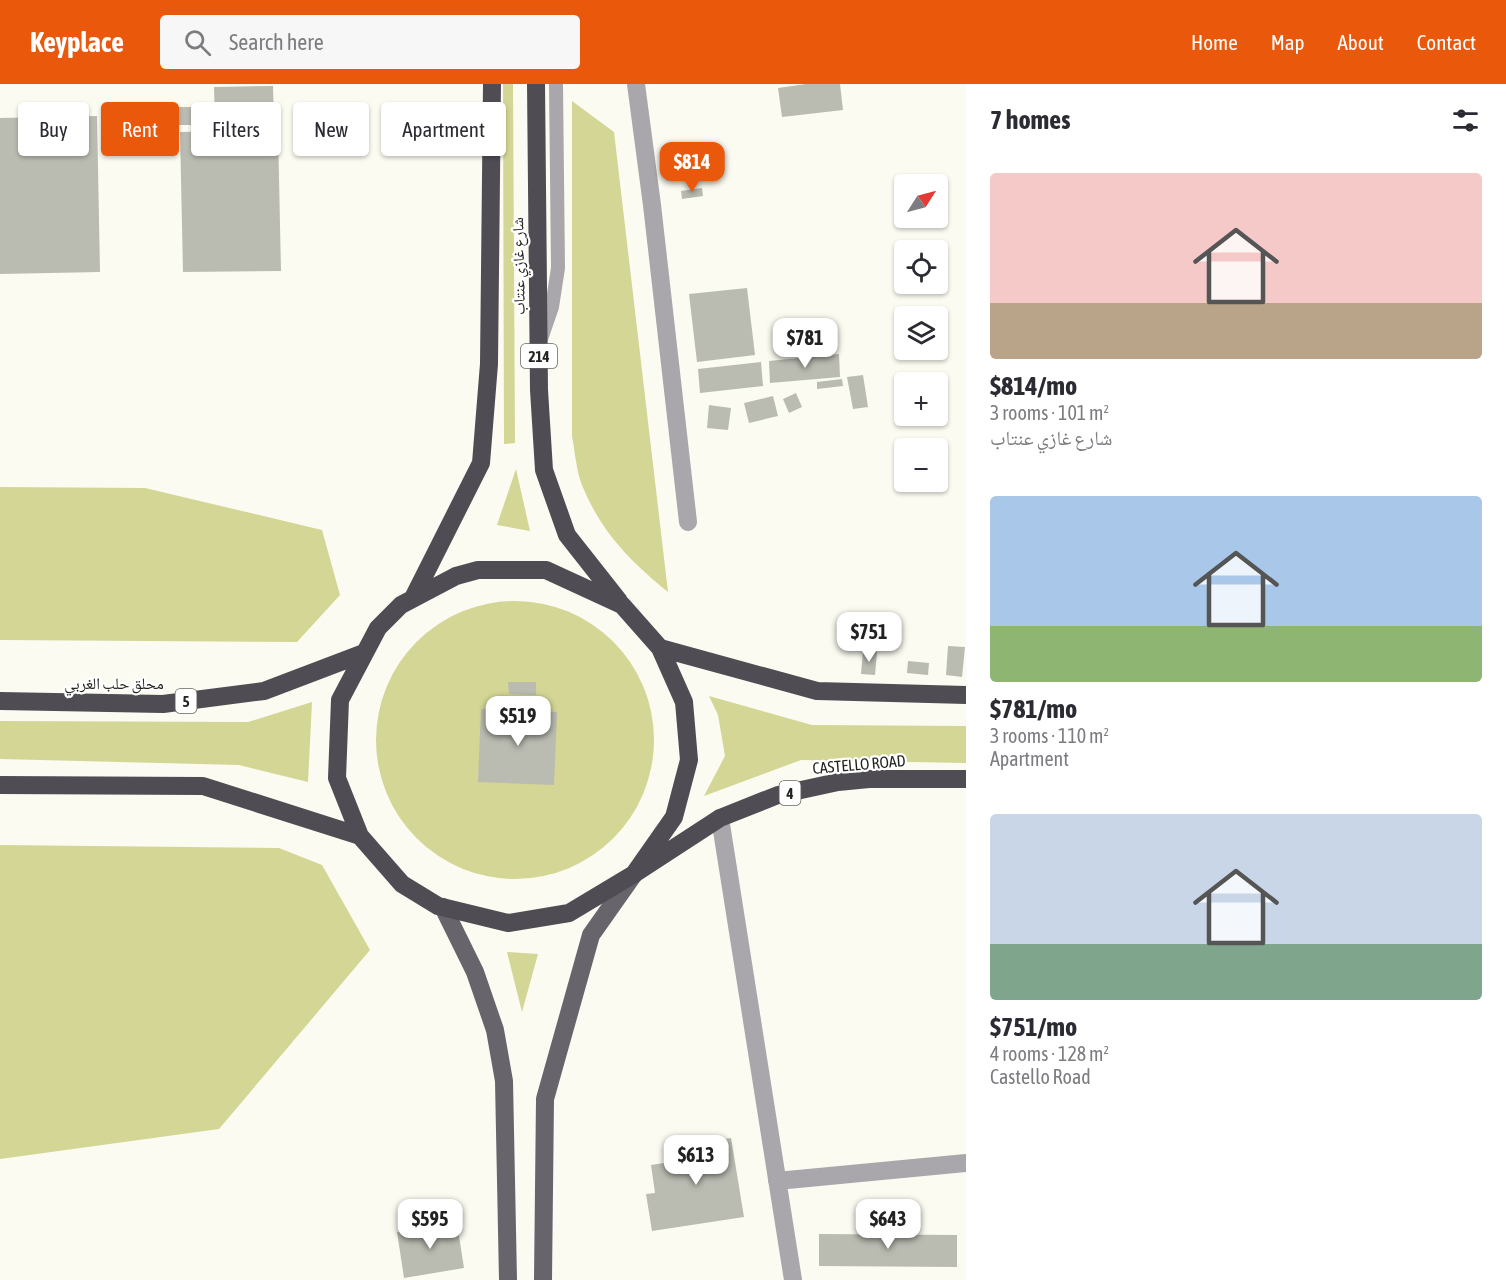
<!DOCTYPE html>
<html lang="en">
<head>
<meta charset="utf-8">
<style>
	:root { --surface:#fff; --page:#f7f7f7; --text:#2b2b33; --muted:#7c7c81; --accent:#ea580c }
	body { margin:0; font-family:"Asap Condensed","Noto Naskh Arabic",sans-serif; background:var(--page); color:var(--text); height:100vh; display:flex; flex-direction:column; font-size:22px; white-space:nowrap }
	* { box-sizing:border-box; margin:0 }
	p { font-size:20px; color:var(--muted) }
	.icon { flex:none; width:33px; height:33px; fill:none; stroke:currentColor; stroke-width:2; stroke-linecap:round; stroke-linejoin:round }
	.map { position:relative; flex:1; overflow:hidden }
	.sheet { display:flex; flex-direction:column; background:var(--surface); width:540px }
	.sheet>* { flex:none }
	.banner { position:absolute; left:18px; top:18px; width:570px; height:54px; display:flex; gap:12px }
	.needle { width:39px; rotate:54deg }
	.controls { position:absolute; left:894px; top:90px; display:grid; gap:12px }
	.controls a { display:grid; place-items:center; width:54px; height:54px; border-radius:6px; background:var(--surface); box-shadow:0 2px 4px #0004; font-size:30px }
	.price { position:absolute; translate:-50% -51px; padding:0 14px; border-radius:12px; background:#fff; color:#222; font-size:20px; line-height:39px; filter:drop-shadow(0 2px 3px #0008) }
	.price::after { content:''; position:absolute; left:50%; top:36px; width:18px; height:14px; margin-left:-9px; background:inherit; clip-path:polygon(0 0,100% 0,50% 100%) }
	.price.current { background:var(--accent); color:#fff }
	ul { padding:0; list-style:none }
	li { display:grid; align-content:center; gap:12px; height:318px; padding:0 24px }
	li span { display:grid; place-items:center; height:186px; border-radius:6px; color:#555 }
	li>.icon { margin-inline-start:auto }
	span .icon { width:108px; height:108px; fill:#fffc; stroke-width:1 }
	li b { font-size:26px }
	h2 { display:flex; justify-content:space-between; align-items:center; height:72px; padding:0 24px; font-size:26px }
	.tag { padding:0 21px; border-radius:6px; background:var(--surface); box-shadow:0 2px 4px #0004; font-size:21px; line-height:54px }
	.tag.current { background:var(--accent); color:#fff }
	header { display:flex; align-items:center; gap:36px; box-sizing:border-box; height:84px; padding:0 30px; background:var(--accent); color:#fff }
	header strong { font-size:28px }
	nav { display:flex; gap:33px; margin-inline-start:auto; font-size:21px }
	.search { width:420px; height:54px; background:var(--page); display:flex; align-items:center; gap:15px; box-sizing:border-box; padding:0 21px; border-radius:6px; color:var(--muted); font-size:22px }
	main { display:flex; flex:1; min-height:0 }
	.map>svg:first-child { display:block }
	.green { fill:#d4d695 }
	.building { fill:#babbb1 }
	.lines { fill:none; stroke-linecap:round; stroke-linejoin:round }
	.lane { stroke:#a9a7ab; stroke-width:14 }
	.street { stroke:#a9a7ab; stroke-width:18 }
	.primary { stroke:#67646b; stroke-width:18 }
	.highway { stroke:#504c54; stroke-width:18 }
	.labels { text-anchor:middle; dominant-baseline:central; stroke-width:4.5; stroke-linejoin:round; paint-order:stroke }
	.shield { fill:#fff; stroke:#656563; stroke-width:1.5 }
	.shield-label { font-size:15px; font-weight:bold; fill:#232320 }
	.street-label { font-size:16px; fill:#232320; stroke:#fff }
</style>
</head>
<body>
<header>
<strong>Keyplace</strong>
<div class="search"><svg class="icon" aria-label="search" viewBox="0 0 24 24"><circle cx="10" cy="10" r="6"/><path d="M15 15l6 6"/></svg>Search here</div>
<nav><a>Home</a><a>Map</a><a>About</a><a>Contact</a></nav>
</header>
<main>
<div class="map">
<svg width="966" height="1196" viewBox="0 0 966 1196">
	<rect width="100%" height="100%" fill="#fbfbf1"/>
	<path class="green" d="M503 0H513L515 359 504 360Z
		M572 17 614 48 668 508C630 477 601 448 582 401 576 386 575 367 572 352Z
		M516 385 530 447 497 441Z
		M0 403 145 404 322 446 340 511 297 558 0 556Z
		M376 656a139 139 0 1 1 278 0a139 139 0 1 1-278 0Z
		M709 612 812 641 966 642V679L801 676 704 712 725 672 718 631Z
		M312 618 308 698 239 681 0 675V637L248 638Z
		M0 761 279 764 322 781 370 866 219 1045 0 1075Z
		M507 868 538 870 522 928Z"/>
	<path class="building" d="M806 0H840L843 26 782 33 778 4Z
		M273 2 274 36 215 37 214 3Z
		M168 23H209V41H168Z
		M97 32 100 188 0 190V34Z
		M278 46 281 187 183 188 180 48Z
		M702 104 703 112 682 115 681 107Z
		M747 204 755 271 697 278 689 210Z
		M809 245 811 262 793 264 791 247Z
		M786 255 788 268 778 270 777 256Z
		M839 270 840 293 770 299 769 277Z
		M761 278 763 302 700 309 698 285Z
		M863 291 868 323 853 325 847 293Z
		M842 295 843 302 817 305V298Z
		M796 309 802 323 789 329 783 315Z
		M773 312 778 332 749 339 744 319Z
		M709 321 731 324 728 346 707 344Z
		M948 562 965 563 962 593 946 591Z
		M863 567 877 568 875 591 861 590Z
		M908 577 929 579 928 591 907 589Z
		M508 598H536V611L509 610Z
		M481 625 557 628 554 701 478 698Z
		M731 1054 744 1133 652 1147 646 1110 655 1109 651 1081 670 1078 667 1064Z
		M457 1139 464 1184 404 1194 397 1148Z
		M819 1150 957 1151V1183L819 1182Z"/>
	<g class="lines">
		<path class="lane" d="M541 255 552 223 558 184 556 0"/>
		<path class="street" d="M636 0 652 121 688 438
			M720 734 793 1196
			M777 1097 966 1079"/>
		<path class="primary" d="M443 823 475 888 495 946 504 997 508 1196
			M543 1196 545 1015 591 851 634 790"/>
		<path class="highway" d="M536 0 539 306 544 386 567 451 619 517
			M413 514 481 379 489 280 492 0
			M660 564 817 607 966 611
			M0 617 163 620 264 607 364 569
			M0 701 203 702 360 752
			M634 790 674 733 689 676 684 618 660 564 622 521 546 486H478L456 492 401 521 378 544 340 616 337 694 360 752 402 800 438 822 508 839 569 829 634 790 720 734 778 711 838 698 869 695H966"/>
	</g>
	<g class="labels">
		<g class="shield">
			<rect x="521" y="260" width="36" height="24" rx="4.5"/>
			<rect x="175.5" y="605" width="21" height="24" rx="4.5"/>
			<rect x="779.5" y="697" width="21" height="24" rx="4.5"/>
		</g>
		<g class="shield-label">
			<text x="539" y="272">214</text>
			<text x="186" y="617">5</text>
			<text x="790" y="709">4</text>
		</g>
		<g class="street-label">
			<text transform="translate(518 182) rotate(-91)">شارع غازي عنتاب</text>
			<text x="114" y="599">محلق حلب الغربي</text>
			<text transform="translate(859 680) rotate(-5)">CASTELLO ROAD</text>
		</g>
	</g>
</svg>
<div class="controls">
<a><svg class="needle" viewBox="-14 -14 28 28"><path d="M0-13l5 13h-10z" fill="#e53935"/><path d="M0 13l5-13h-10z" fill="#7c7c81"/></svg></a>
<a><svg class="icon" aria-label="locate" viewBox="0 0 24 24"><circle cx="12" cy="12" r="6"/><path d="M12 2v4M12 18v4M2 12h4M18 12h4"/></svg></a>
<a><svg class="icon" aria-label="layers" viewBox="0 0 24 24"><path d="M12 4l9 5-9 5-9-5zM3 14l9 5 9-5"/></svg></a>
<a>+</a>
<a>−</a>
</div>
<b class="price current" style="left:692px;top:109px">$814</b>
<b class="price" style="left:805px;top:285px">$781</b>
<b class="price" style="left:869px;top:579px">$751</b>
<b class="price" style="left:518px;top:663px">$519</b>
<b class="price" style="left:696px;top:1102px">$613</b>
<b class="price" style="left:430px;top:1166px">$595</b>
<b class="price" style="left:888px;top:1166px">$643</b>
<div class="banner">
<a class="tag">Buy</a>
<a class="tag current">Rent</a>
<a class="tag">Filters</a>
<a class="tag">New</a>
<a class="tag">Apartment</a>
</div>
</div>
<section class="sheet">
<h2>7 homes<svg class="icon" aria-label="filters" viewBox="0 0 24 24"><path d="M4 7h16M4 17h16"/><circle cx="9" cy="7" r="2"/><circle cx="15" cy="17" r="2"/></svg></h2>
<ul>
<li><span style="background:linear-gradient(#f6c9c9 70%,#b9a48a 0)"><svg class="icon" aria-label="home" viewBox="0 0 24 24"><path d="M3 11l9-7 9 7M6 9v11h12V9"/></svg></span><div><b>$814/mo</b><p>3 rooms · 101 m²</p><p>شارع غازي عنتاب</p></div></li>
<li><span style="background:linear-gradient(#a9c7e8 70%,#8fb573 0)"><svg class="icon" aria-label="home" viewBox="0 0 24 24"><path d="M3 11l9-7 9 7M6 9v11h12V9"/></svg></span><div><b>$781/mo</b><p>3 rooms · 110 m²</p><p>Apartment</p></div></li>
<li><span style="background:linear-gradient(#c9d6e8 70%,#7fa58c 0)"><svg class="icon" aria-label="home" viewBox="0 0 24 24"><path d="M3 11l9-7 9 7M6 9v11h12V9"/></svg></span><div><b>$751/mo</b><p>4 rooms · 128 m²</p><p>Castello Road</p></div></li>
</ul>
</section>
</main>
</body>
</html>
